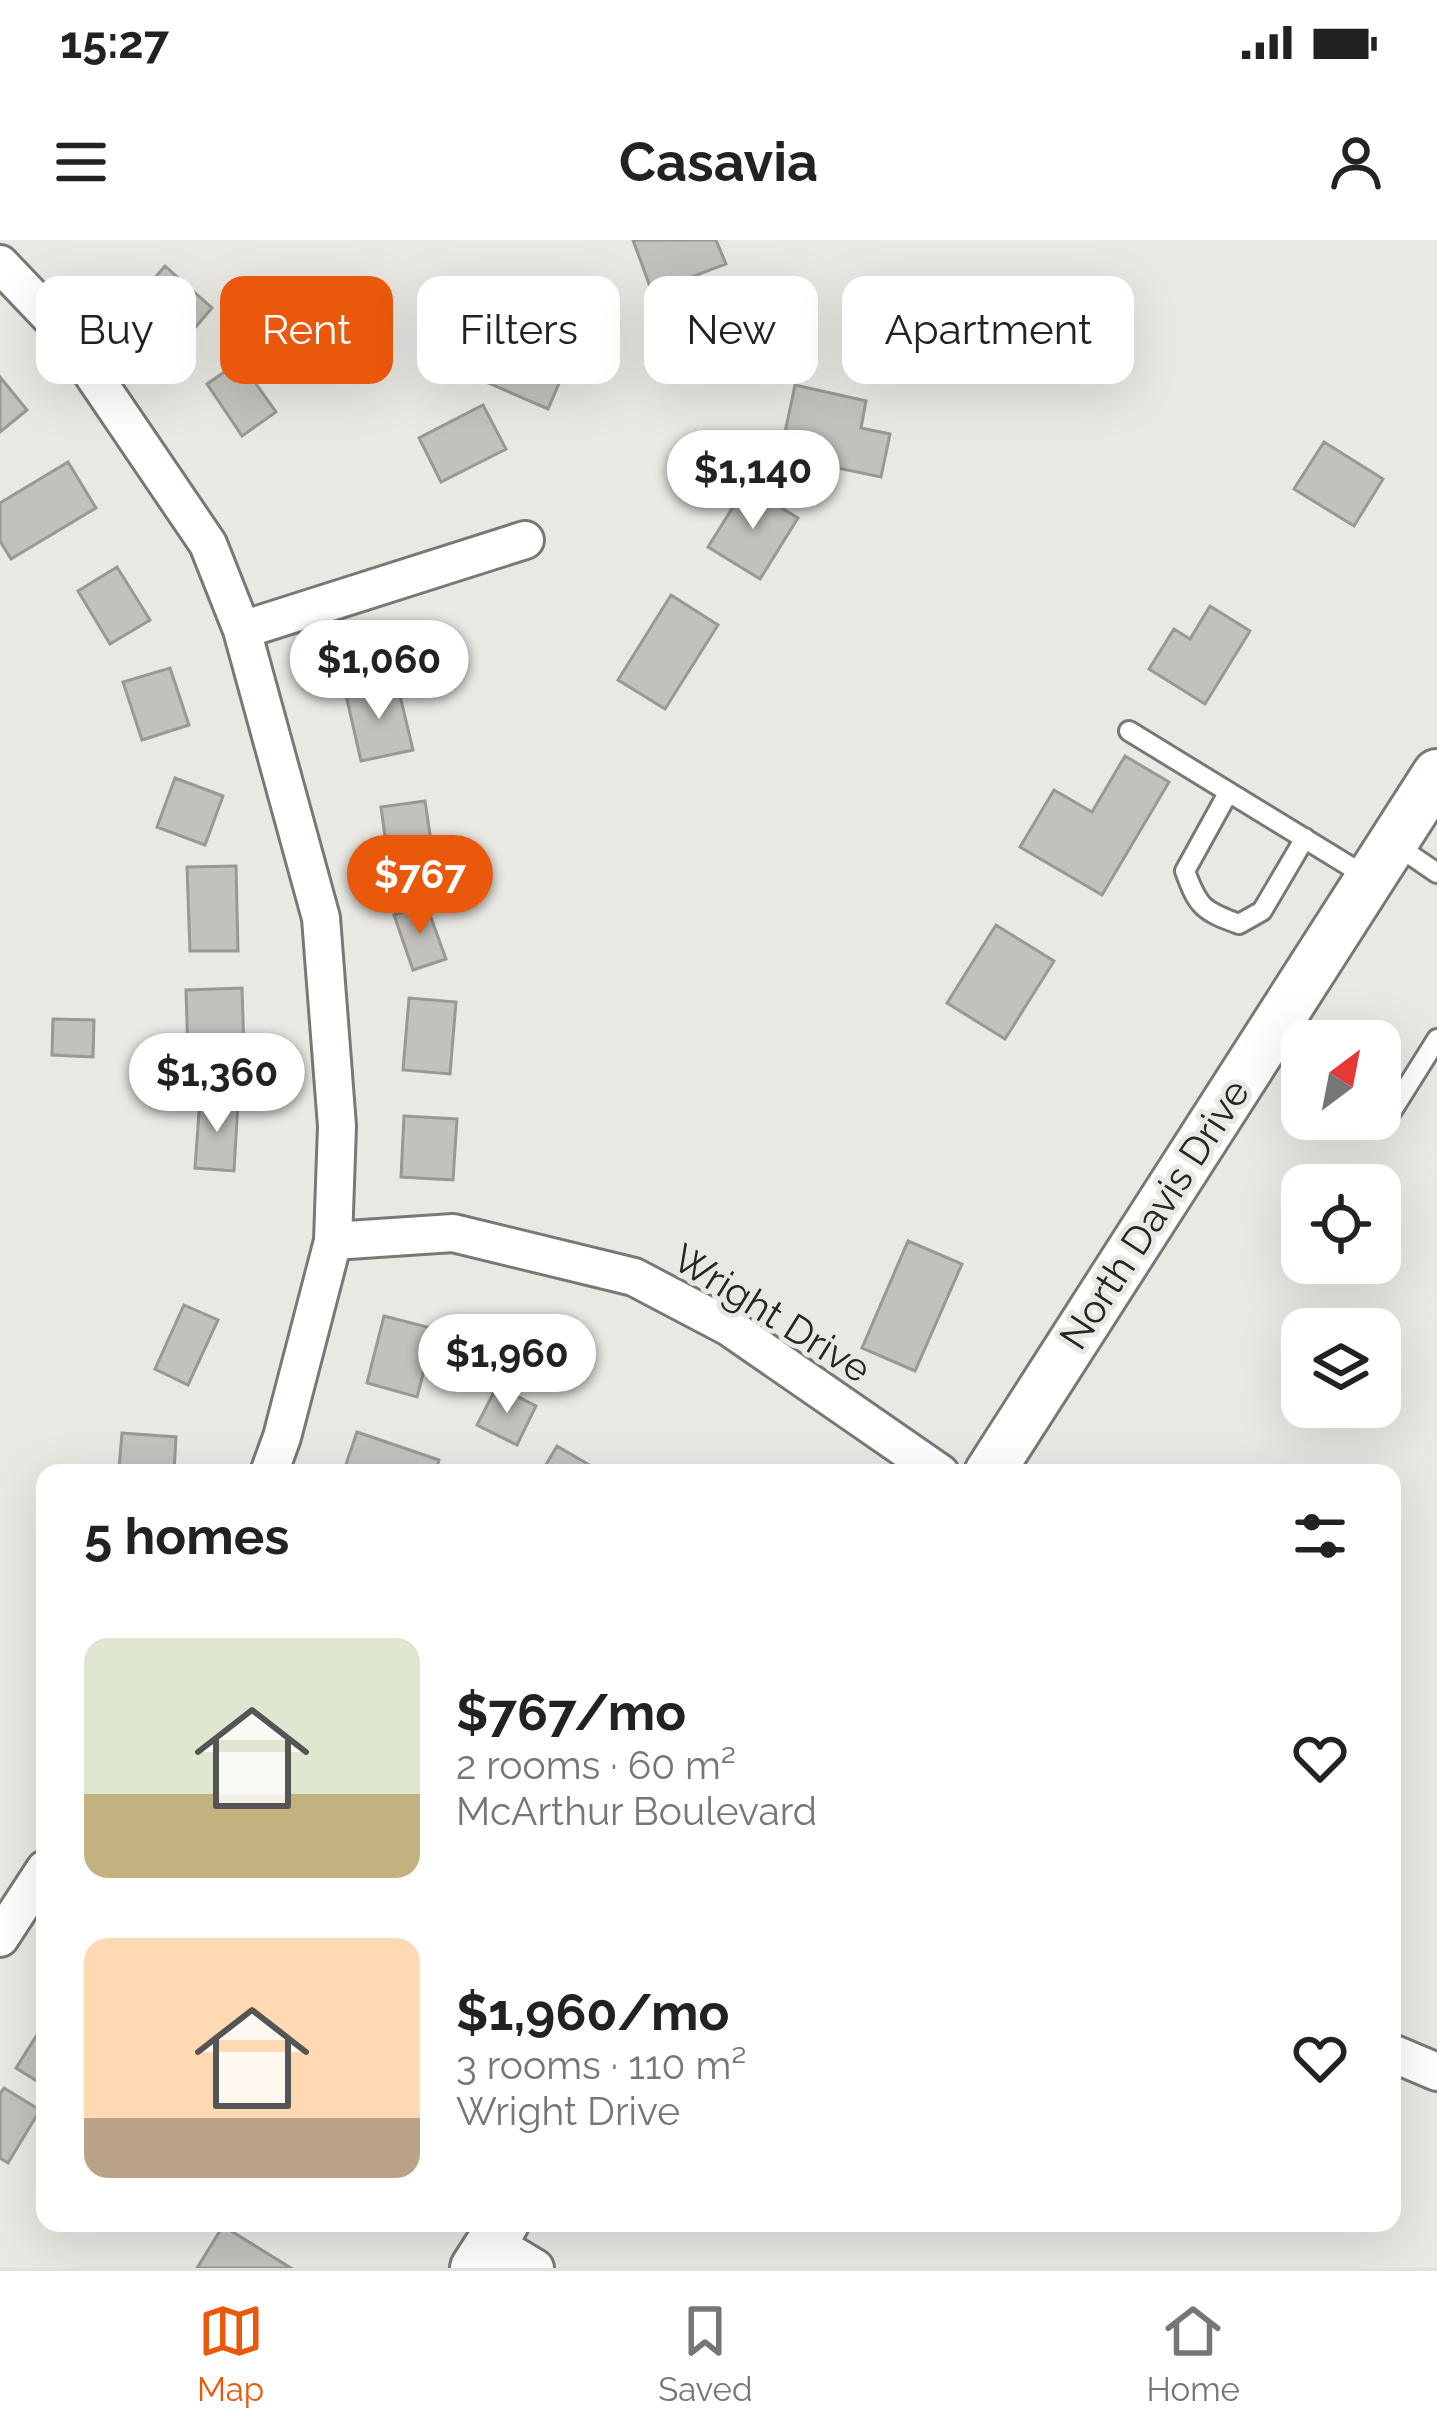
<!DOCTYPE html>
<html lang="en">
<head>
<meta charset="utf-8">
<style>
	:root { --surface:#fff; --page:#f2f2f2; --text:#222; --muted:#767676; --line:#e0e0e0; --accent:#ea580c }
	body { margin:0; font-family:Raleway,sans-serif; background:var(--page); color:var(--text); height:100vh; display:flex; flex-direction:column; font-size:45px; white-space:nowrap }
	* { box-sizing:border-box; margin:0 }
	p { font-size:39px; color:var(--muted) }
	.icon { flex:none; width:66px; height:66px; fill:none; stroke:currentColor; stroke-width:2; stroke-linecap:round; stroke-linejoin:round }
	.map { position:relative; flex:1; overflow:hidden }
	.sheet { position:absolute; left:36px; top:1224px; width:1365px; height:768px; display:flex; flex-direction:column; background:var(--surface); border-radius:24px; box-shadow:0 12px 48px #0002 }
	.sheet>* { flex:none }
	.hud { position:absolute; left:36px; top:36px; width:1365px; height:108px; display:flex; gap:24px }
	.needle { width:78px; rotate:32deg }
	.controls { position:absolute; left:1281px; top:780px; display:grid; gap:24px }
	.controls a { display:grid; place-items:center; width:120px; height:120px; border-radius:24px; background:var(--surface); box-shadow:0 12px 48px #0002; font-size:60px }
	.price { position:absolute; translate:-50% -102px; padding:0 27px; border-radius:42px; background:#fff; color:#222; font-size:39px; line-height:78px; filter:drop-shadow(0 3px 6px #0008) }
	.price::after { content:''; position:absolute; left:50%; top:72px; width:36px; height:27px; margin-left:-18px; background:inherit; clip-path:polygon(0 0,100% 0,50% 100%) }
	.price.current { background:var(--accent); color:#fff }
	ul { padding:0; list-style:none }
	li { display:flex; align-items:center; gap:36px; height:300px; padding:0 48px }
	li span { display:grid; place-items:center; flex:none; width:336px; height:240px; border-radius:24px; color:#555 }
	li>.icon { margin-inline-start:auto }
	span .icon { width:144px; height:144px; fill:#fffc; stroke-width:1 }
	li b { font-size:51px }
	h2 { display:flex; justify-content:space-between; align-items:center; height:144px; padding:0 48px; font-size:51px }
	.tag { padding:0 42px; border-radius:24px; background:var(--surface); box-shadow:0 12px 48px #0002; font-size:42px; line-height:108px }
	.tag.current { background:var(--accent); color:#fff }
	.status { display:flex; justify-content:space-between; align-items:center; height:84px; padding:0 60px; background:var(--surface); direction:ltr }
	.status svg { height:33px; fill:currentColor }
	header { display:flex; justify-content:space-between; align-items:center; height:156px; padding:0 48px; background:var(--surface); font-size:54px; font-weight:700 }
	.tabs { display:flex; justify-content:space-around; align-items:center; height:168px; border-top:3px solid var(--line); background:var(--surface); font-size:33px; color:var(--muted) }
	.tabs a { display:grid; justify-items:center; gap:6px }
	.tabs .current { color:var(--accent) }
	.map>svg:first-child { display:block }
	.building { fill:#c3c1bc; stroke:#9a9894; stroke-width:3 }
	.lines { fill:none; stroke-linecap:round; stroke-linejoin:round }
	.service-casing { stroke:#797873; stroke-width:24 }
	.minor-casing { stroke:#797873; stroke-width:42 }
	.secondary-casing { stroke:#797873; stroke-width:54 }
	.service { stroke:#fff; stroke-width:18 }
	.minor { stroke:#fff; stroke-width:36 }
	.secondary { stroke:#fff; stroke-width:48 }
	.labels { text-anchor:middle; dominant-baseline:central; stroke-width:10; stroke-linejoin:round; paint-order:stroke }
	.street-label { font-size:39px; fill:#252523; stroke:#eae8e3 }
</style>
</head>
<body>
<div class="status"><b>15:27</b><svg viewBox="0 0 49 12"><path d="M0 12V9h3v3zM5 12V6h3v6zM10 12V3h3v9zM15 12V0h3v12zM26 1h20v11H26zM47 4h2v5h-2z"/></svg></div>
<header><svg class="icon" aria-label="menu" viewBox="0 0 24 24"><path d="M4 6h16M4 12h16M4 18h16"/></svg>Casavia<svg class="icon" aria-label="person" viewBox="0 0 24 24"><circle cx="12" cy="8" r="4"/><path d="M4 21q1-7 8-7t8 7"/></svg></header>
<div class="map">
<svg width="1437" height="2028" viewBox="0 0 1437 2028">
	<rect width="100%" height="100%" fill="#eae8e3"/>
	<path class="building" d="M633 0H716L726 24 652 52Z
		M165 26 212 68 182 103 134 61Z
		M517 72 578 99 548 169 486 142Z
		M240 121 276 172 242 196 207 144Z
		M0 137 27 170 0 192Z
		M795 145 866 161 861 188 890 194 881 237 780 216Z
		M483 165 506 209 441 242 419 198Z
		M1324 202 1383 239 1354 286 1294 249Z
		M68 222 96 268 11 319 0 301V263Z
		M746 246 798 278 760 339 708 307Z
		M117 327 150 380 110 404 78 351Z
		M671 355 718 385 665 469 618 440Z
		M1210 366 1250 391 1205 464 1149 429 1174 389 1190 399Z
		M170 428 189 485 142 500 123 442Z
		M397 443 413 510 361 521 346 455Z
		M1125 516 1169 542 1102 655 1020 607 1054 550 1092 572Z
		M175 538 223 556 205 605 157 587Z
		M425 561 434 621 389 627 381 567Z
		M236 626 238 711H190L187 627Z
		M426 664 446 719 413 730 394 675Z
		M996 685 1054 721 1005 799 947 763Z
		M242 748 244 814 188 815 186 750Z
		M409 758 456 762 450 834 403 830Z
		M53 779 94 780 93 817 52 815Z
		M200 859 238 862 234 931 195 928Z
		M404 876 457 879 453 940 401 937Z
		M908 1001 962 1024 915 1131 862 1108Z
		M184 1065 218 1080 188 1145 155 1129Z
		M384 1076 435 1089 417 1157 367 1143Z
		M497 1146 536 1166 517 1205 477 1185Z
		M357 1192 439 1220 435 1233H343Z
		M122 1193 176 1197 174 1232 119 1228Z
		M557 1206 603 1233H541Z
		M45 1782V1846L16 1828Z
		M4 1848 40 1870 8 1923 0 1918V1854Z
		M223 1986 291 2028H197Z"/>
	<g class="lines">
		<defs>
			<path id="service" d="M1129 491 1369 638
				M1228 553 1185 631C1198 667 1203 671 1239 684L1262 671 1305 598
				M1393 603 1437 633
				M1390 874 1437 799"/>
			<path id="minor" d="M0 24 62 89 208 304 242 390 321 678 337 886 333 1001 282 1197 269 1233
				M242 390 525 300
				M333 1001 453 993 634 1037 729 1087 940 1233
				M0 1698 45 1629
				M1392 1813 1437 1832
				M492 2002 535 2028"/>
			<path id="secondary" d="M989 1233 1437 534
				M475 2028 504 1983"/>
		</defs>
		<use href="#service" class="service-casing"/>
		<use href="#minor" class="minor-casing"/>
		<use href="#secondary" class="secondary-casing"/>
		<use href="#service" class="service"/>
		<use href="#minor" class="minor"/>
		<use href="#secondary" class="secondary"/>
	</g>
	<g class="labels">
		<g class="street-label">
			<text transform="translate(1154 974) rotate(-57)">North Davis Drive</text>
			<text transform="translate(772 1073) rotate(32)">Wright Drive</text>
		</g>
	</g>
</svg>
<div class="controls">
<a><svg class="needle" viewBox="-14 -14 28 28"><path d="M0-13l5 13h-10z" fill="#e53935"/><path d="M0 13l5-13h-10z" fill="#767676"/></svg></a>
<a><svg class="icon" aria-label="locate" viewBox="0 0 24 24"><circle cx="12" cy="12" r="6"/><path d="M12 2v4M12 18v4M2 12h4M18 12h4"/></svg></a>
<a><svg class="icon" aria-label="layers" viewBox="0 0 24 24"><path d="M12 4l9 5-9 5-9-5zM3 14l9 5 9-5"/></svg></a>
</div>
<b class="price" style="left:753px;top:292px">$1,140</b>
<b class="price" style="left:379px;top:482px">$1,060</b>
<b class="price current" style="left:420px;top:697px">$767</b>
<b class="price" style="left:217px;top:895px">$1,360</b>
<b class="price" style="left:507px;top:1176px">$1,960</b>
<div class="hud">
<a class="tag">Buy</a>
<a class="tag current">Rent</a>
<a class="tag">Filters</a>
<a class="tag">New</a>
<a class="tag">Apartment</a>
</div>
<section class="sheet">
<h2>5 homes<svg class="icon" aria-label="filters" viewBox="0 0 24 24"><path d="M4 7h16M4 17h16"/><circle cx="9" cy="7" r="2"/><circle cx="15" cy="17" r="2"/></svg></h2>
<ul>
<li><span style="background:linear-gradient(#dfe7d0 65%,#c2b280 0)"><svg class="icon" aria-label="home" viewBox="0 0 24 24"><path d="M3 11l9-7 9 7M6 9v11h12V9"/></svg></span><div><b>$767/mo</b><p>2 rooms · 60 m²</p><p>McArthur Boulevard</p></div><svg class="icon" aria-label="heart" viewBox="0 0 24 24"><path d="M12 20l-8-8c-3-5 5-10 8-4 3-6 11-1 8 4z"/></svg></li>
<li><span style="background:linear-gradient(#ffd9b3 75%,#b9a48a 0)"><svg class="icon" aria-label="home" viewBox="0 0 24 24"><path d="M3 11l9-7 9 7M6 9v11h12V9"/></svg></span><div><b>$1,960/mo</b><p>3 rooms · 110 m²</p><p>Wright Drive</p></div><svg class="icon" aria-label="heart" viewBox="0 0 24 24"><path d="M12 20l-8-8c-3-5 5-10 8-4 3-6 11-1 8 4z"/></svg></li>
</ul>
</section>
</div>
<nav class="tabs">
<a class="current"><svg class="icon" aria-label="map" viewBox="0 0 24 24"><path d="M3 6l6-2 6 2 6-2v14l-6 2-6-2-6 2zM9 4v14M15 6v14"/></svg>Map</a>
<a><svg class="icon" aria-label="saved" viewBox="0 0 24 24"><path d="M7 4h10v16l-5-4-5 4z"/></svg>Saved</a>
<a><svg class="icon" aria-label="home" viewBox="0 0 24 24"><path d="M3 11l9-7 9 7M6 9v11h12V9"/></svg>Home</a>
</nav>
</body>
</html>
